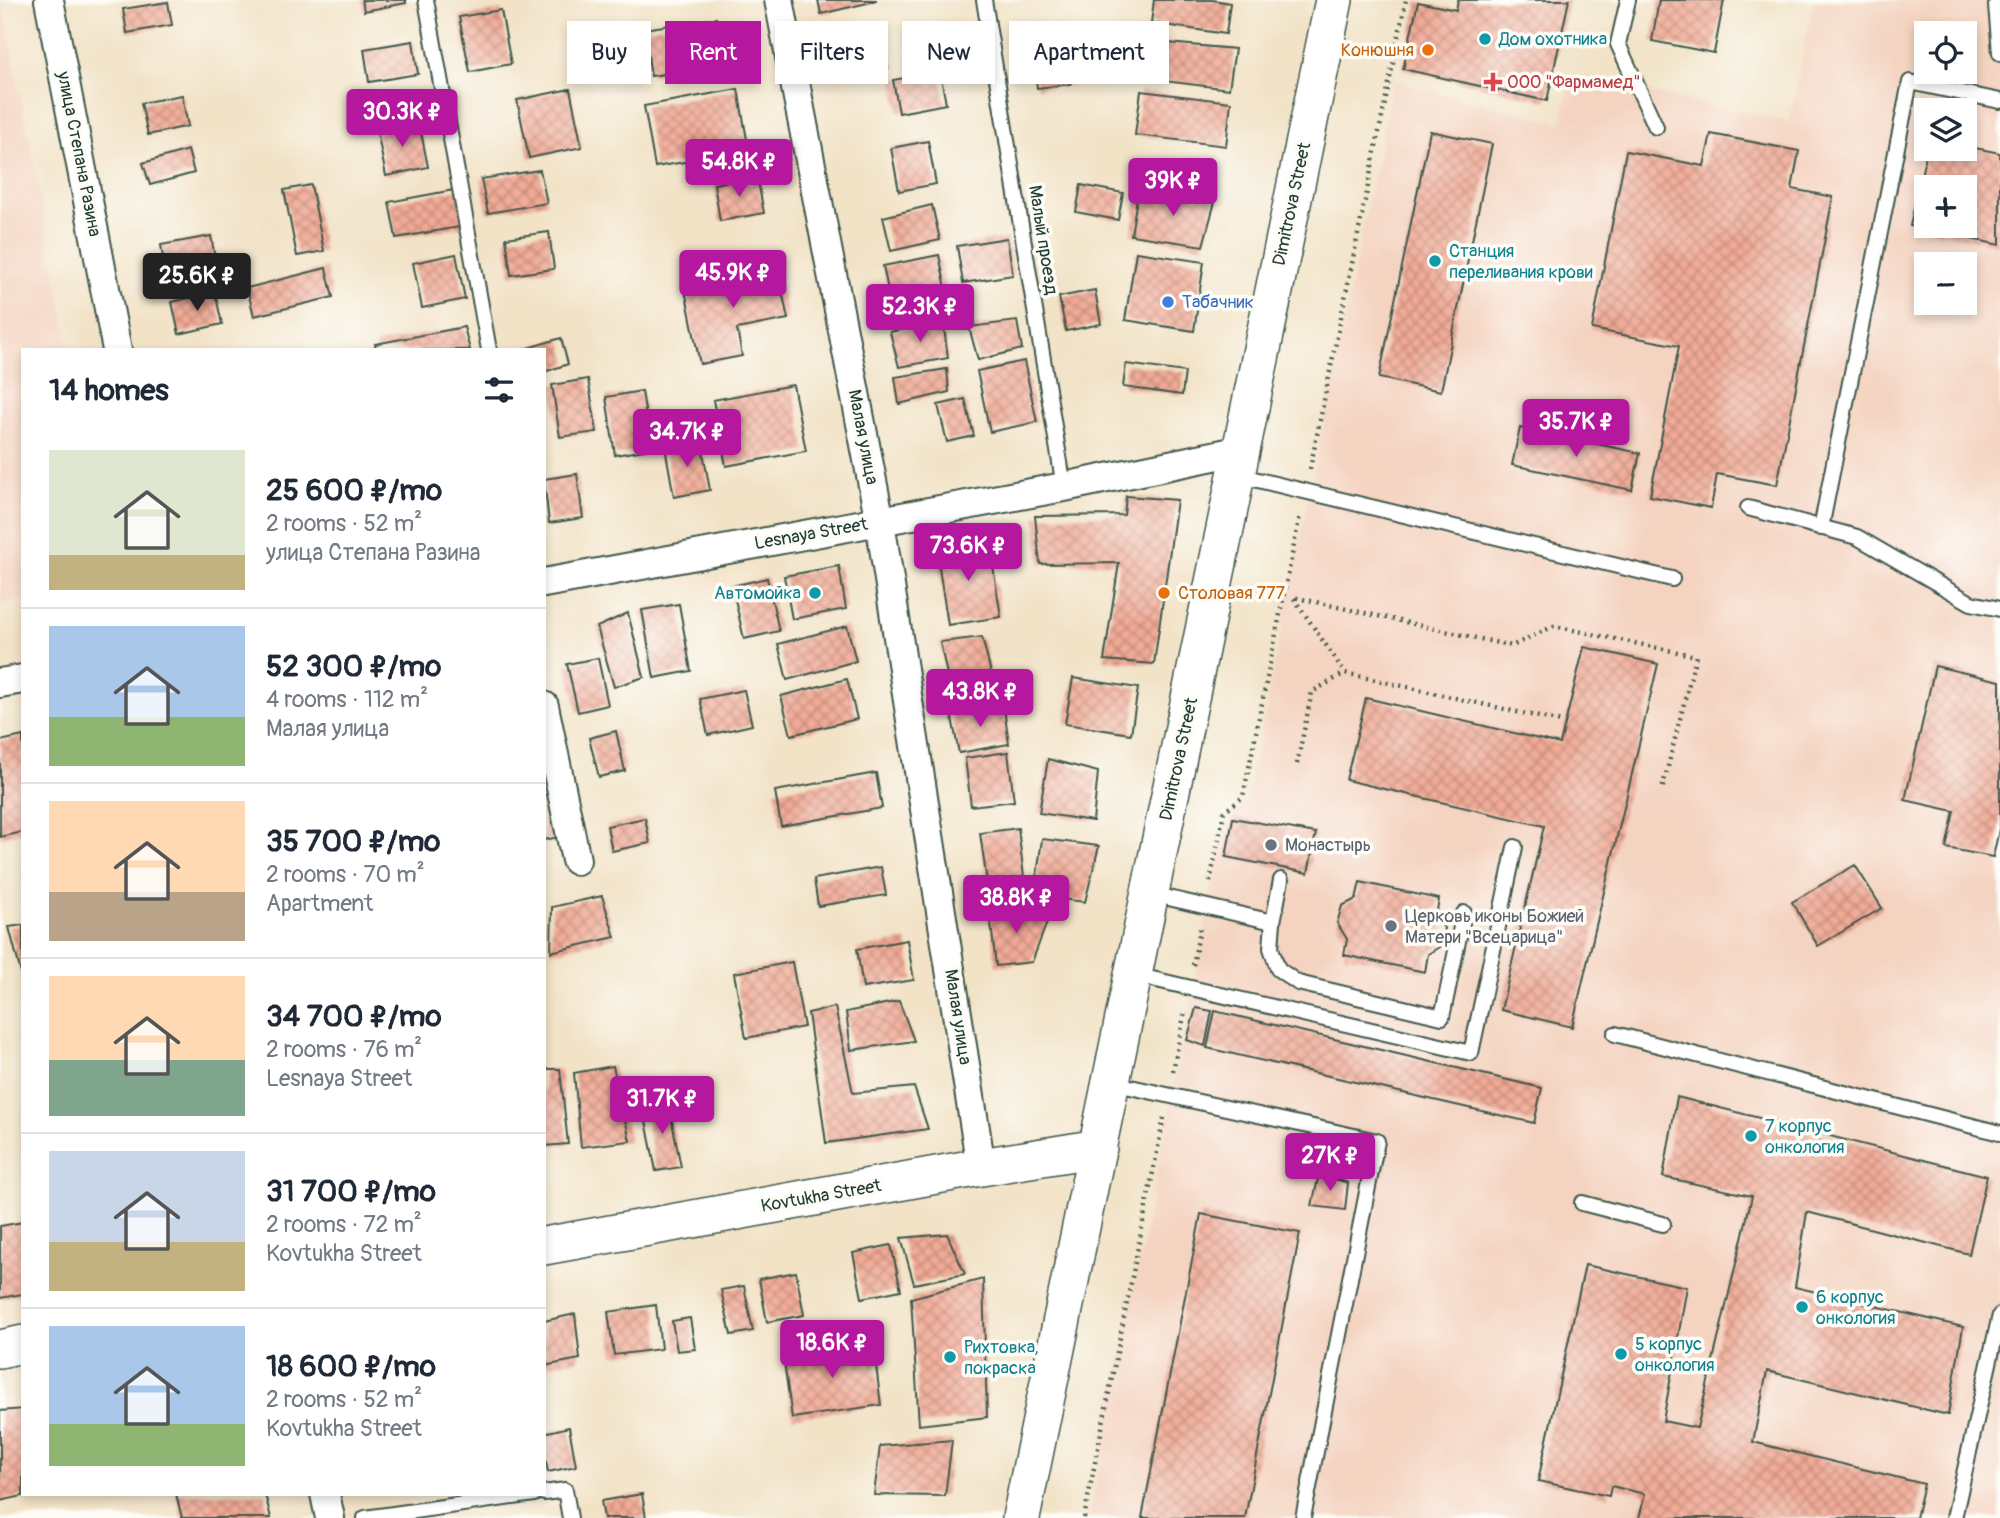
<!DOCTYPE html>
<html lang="en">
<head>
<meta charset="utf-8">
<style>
	:root { --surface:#fff; --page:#f6f6f7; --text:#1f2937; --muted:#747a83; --line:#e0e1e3; --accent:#b5179e }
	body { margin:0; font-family:Pangolin,sans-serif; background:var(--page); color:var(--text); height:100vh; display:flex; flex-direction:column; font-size:26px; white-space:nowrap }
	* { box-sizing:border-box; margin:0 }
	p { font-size:23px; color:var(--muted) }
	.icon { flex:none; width:38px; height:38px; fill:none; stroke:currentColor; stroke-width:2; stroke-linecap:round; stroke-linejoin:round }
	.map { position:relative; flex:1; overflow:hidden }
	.panel { position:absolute; left:21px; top:348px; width:525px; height:1148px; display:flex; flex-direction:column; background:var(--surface); border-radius:0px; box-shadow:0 4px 10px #0003 }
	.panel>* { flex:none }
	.banner { position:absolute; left:567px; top:21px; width:665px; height:63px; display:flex; gap:14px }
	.tools { position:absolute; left:1914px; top:21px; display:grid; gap:14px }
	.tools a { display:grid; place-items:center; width:63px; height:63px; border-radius:0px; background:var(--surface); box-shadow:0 4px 10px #0003; font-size:35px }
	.price { position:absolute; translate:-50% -60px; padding:0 16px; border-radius:7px; background:var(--accent); color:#fff; font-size:23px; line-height:46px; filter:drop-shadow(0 2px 4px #0008) }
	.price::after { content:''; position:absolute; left:50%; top:42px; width:21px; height:16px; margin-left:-10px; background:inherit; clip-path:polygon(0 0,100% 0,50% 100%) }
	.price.selected { background:#222; color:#fff }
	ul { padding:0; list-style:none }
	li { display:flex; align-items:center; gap:21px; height:175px; padding:0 28px }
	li+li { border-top:2px solid var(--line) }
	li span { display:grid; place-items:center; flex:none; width:196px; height:140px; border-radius:0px; color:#555 }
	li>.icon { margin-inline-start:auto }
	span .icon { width:84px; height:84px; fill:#fffc; stroke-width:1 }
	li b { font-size:30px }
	h2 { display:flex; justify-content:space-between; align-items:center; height:84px; padding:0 28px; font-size:30px }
	.chip { padding:0 24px; border-radius:0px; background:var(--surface); box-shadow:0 4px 10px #0003; font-size:24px; line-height:63px }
	.chip.selected { background:var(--accent); color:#fff }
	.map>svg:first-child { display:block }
	.built { fill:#f4d3c0; fill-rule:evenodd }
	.building { fill:url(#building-cross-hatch); fill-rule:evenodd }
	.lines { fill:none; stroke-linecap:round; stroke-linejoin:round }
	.service-casing { stroke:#3f564a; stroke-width:18 }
	.minor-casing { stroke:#3f564a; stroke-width:32 }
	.tertiary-casing { stroke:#3f564a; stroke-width:40 }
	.path { stroke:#3f564a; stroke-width:4.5; stroke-dasharray:2 5; stroke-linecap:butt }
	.service { stroke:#fff; stroke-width:14 }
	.minor { stroke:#fff; stroke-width:28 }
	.tertiary { stroke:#fff; stroke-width:37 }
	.culture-dot { fill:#0f9aa8; stroke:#fdfcf7; stroke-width:2.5 }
	.food-dot { fill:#e8710a; stroke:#fdfcf7; stroke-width:2.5 }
	.health-dot { fill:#e0444e; stroke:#fdfcf7; stroke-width:2.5 }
	.shop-dot { fill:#3f7fe0; stroke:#fdfcf7; stroke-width:2.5 }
	.worship-dot { fill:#6b7280; stroke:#fdfcf7; stroke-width:2.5 }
	.labels { text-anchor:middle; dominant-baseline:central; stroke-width:7; stroke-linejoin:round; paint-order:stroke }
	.culture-label { font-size:18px; fill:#0d838f; stroke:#fdfcf7; text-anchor:start }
	.food-label { font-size:18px; fill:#c56008; stroke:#fdfcf7; text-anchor:end }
	.health-label { font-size:18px; fill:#be3a42; stroke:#fdfcf7; text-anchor:start }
	.street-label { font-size:18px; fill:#1f3d34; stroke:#fdfcf7 }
	.shop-label { font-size:18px; fill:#366cbe; stroke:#fdfcf7; text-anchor:start }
	.worship-label { font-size:18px; fill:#5b616d; stroke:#fdfcf7; text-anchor:start }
</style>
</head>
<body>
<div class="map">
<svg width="2000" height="1518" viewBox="0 0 2000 1518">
	<defs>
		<pattern id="building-cross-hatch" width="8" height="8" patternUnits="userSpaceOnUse" patternTransform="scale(1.75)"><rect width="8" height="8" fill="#f2aa96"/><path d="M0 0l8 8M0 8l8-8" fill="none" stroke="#c38c7b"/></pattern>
	</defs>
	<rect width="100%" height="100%" fill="#fdfcf7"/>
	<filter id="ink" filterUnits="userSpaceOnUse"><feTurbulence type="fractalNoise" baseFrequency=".0143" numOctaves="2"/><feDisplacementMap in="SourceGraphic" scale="14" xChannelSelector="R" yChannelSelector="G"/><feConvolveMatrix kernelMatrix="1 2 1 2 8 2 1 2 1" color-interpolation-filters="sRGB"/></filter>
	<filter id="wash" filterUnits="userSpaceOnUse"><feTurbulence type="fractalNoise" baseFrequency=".00686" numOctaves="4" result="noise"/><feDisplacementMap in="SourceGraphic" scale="28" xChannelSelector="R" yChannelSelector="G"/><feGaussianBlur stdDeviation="1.57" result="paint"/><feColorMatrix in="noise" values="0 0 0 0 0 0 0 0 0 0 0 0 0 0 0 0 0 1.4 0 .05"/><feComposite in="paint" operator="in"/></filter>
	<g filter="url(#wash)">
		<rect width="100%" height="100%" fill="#f2e3c7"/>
		<path class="built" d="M0 0H2L70 350H23V600L0 604Z
			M1814 0H2000V1518H1089L1227 814 1247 799 1393 81 1561 123 1572 76 1789 122ZM1927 33H1965V72H1927ZM1927 110H1965V149H1927ZM1927 187H1965V226H1927ZM1927 264H1965V303H1927Z"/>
		<g id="blocks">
			<path class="building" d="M362 0H406V3L364 11Z
				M818 0H876V1L821 14Z
				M1154 0H1213L1230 3 1226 34 1151 23Z
				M1458 0H1569L1547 101 1403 69 1418 2 1456 10Z
				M1659 0H1724L1714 53 1652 41Z
				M168 2 172 25 127 33 123 9Z
				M501 10 511 64 470 72 459 17Z
				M716 18 723 65 651 76 644 29Z
				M883 39 888 68 849 74 844 45Z
				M413 41 418 74 369 82 364 49Z
				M1145 41 1235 49 1229 89 1131 77Z
				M1068 59 1071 84 1037 88 1034 64Z
				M940 72 946 104 899 113 893 80Z
				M570 89 582 147 529 158 517 100Z
				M738 89 749 151 655 167 644 106Z
				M1141 91 1231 102 1226 146 1135 135Z
				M182 95 188 126 148 135 141 103Z
				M419 122 428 167 386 176 377 131Z
				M1430 131 1492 144 1441 391 1379 378Z
				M1711 134 1799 151 1792 189 1833 197 1777 485 1717 474 1711 508 1650 496 1679 346 1592 329 1626 151 1704 166Z
				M928 141 936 184 899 191 891 148Z
				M1965 146 2000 153V245L1910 226 1927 149H1965ZM1927 187H1965V226H1927Z
				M188 150 194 173 150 185 143 163Z
				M540 170 547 203 488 213 481 179Z
				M757 176 764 213 720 221 714 184Z
				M311 185 324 251 297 256 284 190Z
				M1081 185 1123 193 1118 220 1076 212Z
				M459 189 465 226 396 238 389 202Z
				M1138 192 1216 198 1203 246 1131 235Z
				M932 205 940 240 891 251 883 217Z
				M549 232 554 269 511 275 506 238Z
				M211 236 218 274 167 282 161 245Z
				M1007 238 1013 275 963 283 957 246Z
				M1136 252 1204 262 1194 331 1125 320Z
				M456 254 465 299 422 308 413 263Z
				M939 255 946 288 890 300 883 266Z
				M777 267 788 319 737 329 742 356 700 364 684 285Z
				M326 268 333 297 254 316 247 288Z
				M1095 290 1101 324 1066 331 1059 297Z
				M215 292 222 324 179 334 172 302Z
				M943 320 948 358 899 367 890 332Z
				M1017 321 1022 349 978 360 969 327Z
				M464 327 470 350H376L375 344Z
				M561 338 568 364 544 372V350H521Z
				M1024 361 1037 422 990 432 977 371Z
				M1126 364 1185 372 1182 395 1123 387Z
				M947 369 949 392 899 404 895 377Z
				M588 379 597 432 560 437 552 385Z
				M793 385 806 451 726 466 713 400Z
				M642 391 651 449 615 455 606 397Z
				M965 399 974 436 947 442 938 405Z
				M1520 428 1640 453 1632 490 1512 465Z
				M701 441 710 490 674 497 665 447Z
				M577 474 583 518 549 523 544 479Z
				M1126 496 1177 500 1154 664 1104 660 1119 563 1040 564 1035 516 1124 515Z
				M989 541 1001 617 948 625 936 549Z
				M839 566 846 609 792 619 784 576Z
				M767 578 779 631 744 639 732 586Z
				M679 604 691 671 654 678 642 610Z
				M628 613 644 677 614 687 597 627Z
				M847 626 856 661 787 680 778 644Z
				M982 637 997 697 953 703 940 642Z
				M1584 647 1658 664 1572 1027 1501 1010 1544 826 1346 780 1366 698 1560 744Z
				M598 658 608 705 578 712 567 664Z
				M1935 666 2000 681V825L1993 857 1946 848 1954 811 1905 800Z
				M1073 678 1138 688 1131 734 1065 724Z
				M847 679 857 719 791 735 781 696Z
				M744 690 752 725 708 735 700 699Z
				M1004 708 1009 744 959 753 951 713Z
				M616 731 625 771 599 777 589 738Z
				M23 736V832L0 837V741Z
				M1008 752 1014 801 971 806 965 758Z
				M1048 759 1098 772 1093 821 1039 813Z
				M876 773 882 808 781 826 775 791Z
				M551 794 559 837 544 840V795Z
				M645 818 650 843 612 851 607 826Z
				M1233 818 1316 833 1308 873 1226 857Z
				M1018 828 1024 877 987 882 980 833Z
				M1042 839 1099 846 1085 902 1034 896Z
				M1855 865 1882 908 1818 946 1792 902Z
				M881 867 886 895 818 906 814 879Z
				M1360 882 1439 899 1436 916 1444 928 1441 946 1428 954 1425 972 1344 955 1347 939 1337 923 1342 906 1356 899Z
				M602 896 615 937 551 952 552 907Z
				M989 907 1050 914 1032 962 996 966Z
				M23 925V977H22L9 927Z
				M907 940 914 980 863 988 857 949Z
				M792 962 804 1027 746 1038 734 973Z
				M899 1001 914 1041 851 1050 846 1012Z
				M835 1007 853 1093 914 1087 928 1129 826 1143 808 1013Z
				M1196 1008 1212 1011 1205 1046 1187 1040Z
				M1215 1011 1542 1088 1534 1123 1207 1048Z
				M613 1066 630 1141 581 1147 574 1073Z
				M544 1069H560L568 1144 544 1146Z
				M1677 1097 1987 1176 1969 1254 1807 1212 1795 1287 1963 1327 1948 1415 1767 1371 1753 1442 1924 1484 1916 1518H1639L1645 1494 1611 1486 1609 1496 1538 1481 1585 1265 1687 1287 1663 1421 1697 1428 1752 1196 1663 1177Z
				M668 1101 681 1167 656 1171 643 1106Z
				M1319 1174 1348 1183 1345 1210 1312 1206Z
				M1201 1214 1300 1233 1245 1518H1142Z
				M23 1222V1294L0 1298V1226Z
				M947 1234 965 1274 914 1284 901 1238Z
				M891 1245 901 1290 862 1298 853 1253Z
				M796 1272 804 1315 767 1322 759 1279Z
				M983 1279 987 1417 919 1425 911 1298Z
				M744 1286 753 1331 731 1335 721 1290Z
				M656 1305 661 1349 614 1355 608 1312Z
				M575 1314 580 1359 544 1366V1321Z
				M690 1318 695 1349 677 1351 672 1321Z
				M873 1342 881 1405 792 1418 783 1355Z
				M23 1409V1496L0 1501V1411Z
				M569 1427 576 1466 548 1472 544 1452V1433Z
				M952 1440 945 1496 874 1495 880 1446Z
				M176 1494H265L271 1518H182Z
				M642 1494 646 1518H604L601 1501Z"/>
		</g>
	</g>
	<g filter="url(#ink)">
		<use href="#blocks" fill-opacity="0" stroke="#3f564a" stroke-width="2"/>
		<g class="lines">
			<defs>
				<path id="service" d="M426 0 489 350
					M984 0 1064 487
					M1628 0 1618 44 1656 127
					M1996 5 2000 53
					M1237 475 1672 579
					M1748 508 1857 537 1971 603 2000 609
					M1821 528 1910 82 2000 101
					M1281 880 1273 922 1271 948 1278 969 1298 983 1442 1017 1464 913
					M1151 894 1273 922
					M1135 975 1471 1053 1515 847
					M1615 1034 2000 1133
					M1112 1083 1377 1141 1303 1518
					M1582 1203 1663 1224
					M544 1493 565 1490 570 1518
					M365 1518 534 1494
					M1954 1518 2000 1315"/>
				<path id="minor" d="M49 0 117 350
					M779 0 880 522 981 1167
					M544 583 1064 487 1242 450
					M0 683 23 679
					M544 706 576 860
					M325 1494 330 1518"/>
				<path id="tertiary" d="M544 1246 981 1167 1098 1148
					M0 1349 23 1344
					M1021 1518 1334 0"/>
			</defs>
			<use href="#service" class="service-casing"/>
			<use href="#minor" class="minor-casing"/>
			<use href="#tertiary" class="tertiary-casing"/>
			<path class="path" d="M1310 469 1406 0
				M1566 723 1345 673 1293 597 1512 646 1554 626 1696 656 1662 790
				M1297 764 1312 692 1345 673
				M1210 882 1224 812 1243 797 1300 515
				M1193 965 1200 928
				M1173 1071 1185 1011
				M1084 1518 1164 1117"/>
			<use href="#service" class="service"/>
			<use href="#minor" class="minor"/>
			<use href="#tertiary" class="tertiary"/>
		</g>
	</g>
	<g class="culture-dot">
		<circle cx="1485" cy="39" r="7"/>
		<circle cx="1435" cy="261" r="7"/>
		<circle cx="815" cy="593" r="7"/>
		<circle cx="1751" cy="1136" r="7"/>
		<circle cx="1802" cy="1307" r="7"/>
		<circle cx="1621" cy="1354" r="7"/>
		<circle cx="950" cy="1357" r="7"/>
	</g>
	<g class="food-dot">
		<circle cx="1428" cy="50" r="7"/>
		<circle cx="1164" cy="593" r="7"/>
	</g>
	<path class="health-dot" d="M1489.5 71.5h7v7h7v7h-7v7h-7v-7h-7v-7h7z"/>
	<circle class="shop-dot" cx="1168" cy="302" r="7"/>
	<g class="worship-dot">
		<circle cx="1271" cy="845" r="7"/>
		<circle cx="1391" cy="926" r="7"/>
	</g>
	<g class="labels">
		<g class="culture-label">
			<text x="1499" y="39">Дом охотника</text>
			<text x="1449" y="251">Станция<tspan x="1449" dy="21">переливания крови</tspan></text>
			<text x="801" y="593" text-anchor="end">Автомойка</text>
			<text x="1765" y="1126">7 корпус<tspan x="1765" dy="21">онкология</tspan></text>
			<text x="1816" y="1297">6 корпус<tspan x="1816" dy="21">онкология</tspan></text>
			<text x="1635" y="1344">5 корпус<tspan x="1635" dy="21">онкология</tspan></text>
			<text x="964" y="1347">Рихтовка,<tspan x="964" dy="21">покраска</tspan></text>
		</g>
		<g class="food-label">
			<text x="1414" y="50">Конюшня</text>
			<text x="1178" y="593" text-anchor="start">Столовая 777</text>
		</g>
		<g class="health-label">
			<text x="1507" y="82">ООО "Фармамед"</text>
		</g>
		<g class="street-label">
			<text transform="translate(79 154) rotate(79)">улица Степана Разина</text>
			<text transform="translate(1292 204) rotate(-78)">Dimitrova Street</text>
			<text transform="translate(1043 240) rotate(81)">Малый проезд</text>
			<text transform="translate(863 437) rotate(79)">Малая улица</text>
			<text transform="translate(811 534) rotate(-10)">Lesnaya Street</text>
			<text transform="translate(1179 759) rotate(-78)">Dimitrova Street</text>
			<text transform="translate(958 1017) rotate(81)">Малая улица</text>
			<text transform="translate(821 1196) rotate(-10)">Kovtukha Street</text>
		</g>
		<g class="shop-label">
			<text x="1182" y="302">Табачник</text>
		</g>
		<g class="worship-label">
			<text x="1285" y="845">Монастырь</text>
			<text x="1405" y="916">Церковь иконы Божией<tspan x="1405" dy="21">Матери "Всецарица"</tspan></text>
		</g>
	</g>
</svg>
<div class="tools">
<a><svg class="icon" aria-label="locate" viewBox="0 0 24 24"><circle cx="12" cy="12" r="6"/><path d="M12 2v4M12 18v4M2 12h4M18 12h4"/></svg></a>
<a><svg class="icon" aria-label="layers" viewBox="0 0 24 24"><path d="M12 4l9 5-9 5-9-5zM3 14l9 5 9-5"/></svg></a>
<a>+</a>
<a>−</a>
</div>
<b class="price" style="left:402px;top:149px">30.3K ₽</b>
<b class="price" style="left:739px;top:199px">54.8K ₽</b>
<b class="price" style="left:1173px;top:218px">39K ₽</b>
<b class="price" style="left:733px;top:310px">45.9K ₽</b>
<b class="price selected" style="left:197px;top:313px">25.6K ₽</b>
<b class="price" style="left:920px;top:344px">52.3K ₽</b>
<b class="price" style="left:1576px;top:459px">35.7K ₽</b>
<b class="price" style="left:687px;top:469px">34.7K ₽</b>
<b class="price" style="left:968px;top:583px">73.6K ₽</b>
<b class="price" style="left:980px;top:729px">43.8K ₽</b>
<b class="price" style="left:1016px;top:935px">38.8K ₽</b>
<b class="price" style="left:662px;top:1136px">31.7K ₽</b>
<b class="price" style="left:1330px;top:1193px">27K ₽</b>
<b class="price" style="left:832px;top:1380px">18.6K ₽</b>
<div class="banner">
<a class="chip">Buy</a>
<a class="chip selected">Rent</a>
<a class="chip">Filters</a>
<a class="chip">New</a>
<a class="chip">Apartment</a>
</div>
<section class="panel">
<h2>14 homes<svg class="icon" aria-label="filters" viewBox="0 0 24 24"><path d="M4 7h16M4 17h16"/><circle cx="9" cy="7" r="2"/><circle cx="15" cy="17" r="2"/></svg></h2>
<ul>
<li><span style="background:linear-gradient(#dfe7d0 75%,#c2b280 0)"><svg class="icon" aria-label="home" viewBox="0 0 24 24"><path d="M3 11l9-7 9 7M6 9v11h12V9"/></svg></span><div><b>25 600 ₽/mo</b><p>2 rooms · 52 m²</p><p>улица Степана Разина</p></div></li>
<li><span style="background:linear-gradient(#a9c7e8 65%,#8fb573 0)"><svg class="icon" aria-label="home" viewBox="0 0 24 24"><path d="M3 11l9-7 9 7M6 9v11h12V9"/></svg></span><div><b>52 300 ₽/mo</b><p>4 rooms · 112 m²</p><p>Малая улица</p></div></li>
<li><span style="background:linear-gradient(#ffd9b3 65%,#b9a48a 0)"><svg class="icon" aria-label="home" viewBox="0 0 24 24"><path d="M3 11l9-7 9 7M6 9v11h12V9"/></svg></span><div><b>35 700 ₽/mo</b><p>2 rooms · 70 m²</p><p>Apartment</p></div></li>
<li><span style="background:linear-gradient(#ffd9b3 60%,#7fa58c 0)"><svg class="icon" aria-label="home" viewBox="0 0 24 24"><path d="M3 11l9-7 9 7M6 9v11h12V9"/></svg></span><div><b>34 700 ₽/mo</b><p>2 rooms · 76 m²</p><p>Lesnaya Street</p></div></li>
<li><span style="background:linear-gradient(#c9d6e8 65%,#c2b280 0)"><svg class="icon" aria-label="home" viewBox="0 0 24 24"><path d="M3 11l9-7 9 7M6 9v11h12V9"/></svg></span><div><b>31 700 ₽/mo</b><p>2 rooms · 72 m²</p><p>Kovtukha Street</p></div></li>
<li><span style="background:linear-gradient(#a9c7e8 70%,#8fb573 0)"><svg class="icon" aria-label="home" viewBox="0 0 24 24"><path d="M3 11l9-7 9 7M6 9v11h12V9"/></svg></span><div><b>18 600 ₽/mo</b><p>2 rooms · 52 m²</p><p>Kovtukha Street</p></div></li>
</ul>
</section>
</div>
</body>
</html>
